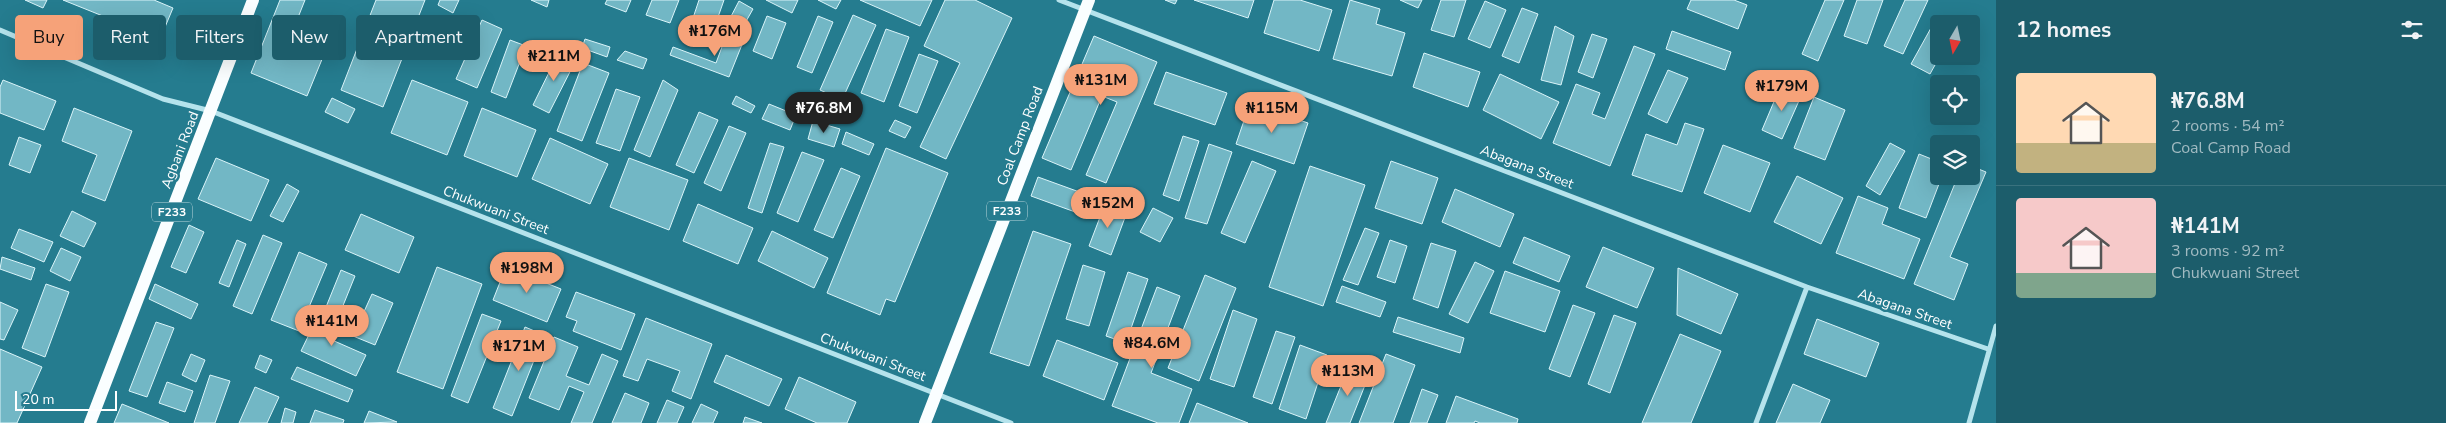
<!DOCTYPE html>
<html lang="en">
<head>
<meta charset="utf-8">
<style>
	:root { --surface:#1c5d6b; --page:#256371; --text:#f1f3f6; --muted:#a0bac1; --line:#3a727e; --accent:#f6a279 }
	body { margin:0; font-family:"Nunito Sans",sans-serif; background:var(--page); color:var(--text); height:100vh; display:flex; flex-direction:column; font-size:19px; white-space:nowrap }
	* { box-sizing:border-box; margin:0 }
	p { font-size:16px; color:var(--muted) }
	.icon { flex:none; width:28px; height:28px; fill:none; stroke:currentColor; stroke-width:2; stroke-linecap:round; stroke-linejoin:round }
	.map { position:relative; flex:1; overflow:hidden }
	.sheet { display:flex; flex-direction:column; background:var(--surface); width:450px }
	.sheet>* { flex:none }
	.guide { position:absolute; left:15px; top:15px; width:475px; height:45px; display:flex; gap:10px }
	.needle { width:32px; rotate:189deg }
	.buttons { position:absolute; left:1930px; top:15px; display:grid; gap:10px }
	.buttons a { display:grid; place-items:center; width:50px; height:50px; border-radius:5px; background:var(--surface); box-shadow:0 5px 20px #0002; font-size:25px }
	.scale { position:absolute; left:15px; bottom:12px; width:102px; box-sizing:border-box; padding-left:5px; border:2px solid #fff; border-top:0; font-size:14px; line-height:18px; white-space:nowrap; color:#fff; -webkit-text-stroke:4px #257c8f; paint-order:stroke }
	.price { position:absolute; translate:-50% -42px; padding:0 11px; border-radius:18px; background:var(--accent); color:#111; font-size:16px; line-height:32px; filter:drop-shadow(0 1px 2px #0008) }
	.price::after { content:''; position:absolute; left:50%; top:30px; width:15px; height:11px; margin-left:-8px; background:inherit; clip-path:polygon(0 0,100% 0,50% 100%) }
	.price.selected { background:#222; color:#fff }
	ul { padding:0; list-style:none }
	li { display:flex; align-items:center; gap:15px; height:125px; padding:0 20px }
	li+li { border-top:1px solid var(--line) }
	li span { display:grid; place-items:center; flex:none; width:140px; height:100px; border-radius:5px; color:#555 }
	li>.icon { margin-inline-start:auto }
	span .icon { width:60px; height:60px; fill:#fffc; stroke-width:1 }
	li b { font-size:21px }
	h2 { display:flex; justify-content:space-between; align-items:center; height:60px; padding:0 20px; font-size:21px }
	.tag { padding:0 18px; border-radius:5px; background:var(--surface); box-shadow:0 5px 20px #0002; font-size:18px; line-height:45px }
	.tag.selected { background:var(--accent); color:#111 }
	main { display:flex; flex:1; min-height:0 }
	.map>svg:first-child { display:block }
	.building { fill:#72b7c5; stroke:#daf4f9 }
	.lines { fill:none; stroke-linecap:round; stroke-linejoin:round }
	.minor { stroke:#b5e3ec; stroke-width:5 }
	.primary { stroke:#fafeff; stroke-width:12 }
	.labels { text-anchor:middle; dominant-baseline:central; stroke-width:5; stroke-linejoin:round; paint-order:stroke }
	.shield { fill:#257c8f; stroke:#bed8dd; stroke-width:1 }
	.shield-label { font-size:12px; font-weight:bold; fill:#fff }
	.street-label { font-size:14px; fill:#fff; stroke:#257c8f }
</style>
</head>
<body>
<main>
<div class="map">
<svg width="1996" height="423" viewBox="0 0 1996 423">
	<rect width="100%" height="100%" fill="#257c8f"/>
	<path class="building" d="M25 0H47L43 8Z
		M63 0H154L173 8 160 39Z
		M280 0H305L297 20 315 28 319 18 336 25 307 96 251 73Z
		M376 0H425L383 107 341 90Z
		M440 0H459L453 13 438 5Z
		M531 0H549L547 7Z
		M607 0H631L626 12 605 4Z
		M652 0H679L670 23 646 15Z
		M699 0H724L710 40 688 33Z
		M766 0H798L792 13Z
		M818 0H841L836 9Z
		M860 0H932L920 26Z
		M945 0H975L1012 18 946 159 920 147 960 63 924 46Z
		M1165 0H1177L1175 4Z
		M1194 0H1254L1248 18Z
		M1274 0H1300L1332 10 1319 51 1264 33Z
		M1350 0 1380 9 1376 24 1405 33 1392 76 1333 59Z
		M1400 0H1422L1418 8Z
		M1441 0H1466L1454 37 1431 30Z
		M1691 0H1734L1747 5 1738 29 1687 9Z
		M1825 0H1844L1818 61 1802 54Z
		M1857 0H1883L1867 44 1844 36Z
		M1905 0H1928L1903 54 1884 46Z
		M739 1 753 9 740 32 727 24Z
		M1485 1 1506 10 1490 48 1468 39Z
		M1522 8 1538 14 1519 63 1502 56Z
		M853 15 876 25 842 100 820 90Z
		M767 16 786 23 772 59 753 51Z
		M818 16 833 22 812 73 797 67Z
		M1936 19 1946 24H1939L1940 56 1930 74 1911 64Z
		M482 20 502 29 477 88 456 79Z
		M1555 26 1574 36 1561 85 1541 80Z
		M886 29 909 37 884 102 861 93Z
		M1672 31 1731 52 1725 70 1666 49Z
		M1592 34 1607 39 1593 78 1578 72Z
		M726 36 743 42 729 77 670 55 673 47 716 63Z
		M1094 36 1157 62 1106 183 1086 175 1117 102 1102 96 1071 170 1042 158Z
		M585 39 610 47 607 57 582 48Z
		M510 40 526 46 506 98 491 92Z
		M1634 46 1655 54 1610 166 1553 143 1576 84 1600 93 1592 114 1605 119Z
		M625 51 647 59 643 69 617 60Z
		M559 52 576 60 549 113 533 105Z
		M1424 53 1480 72 1468 107 1413 87Z
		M919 54 938 61 917 113 899 106Z
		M583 63 609 73 582 141 557 131Z
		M1668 70 1688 78 1667 123 1648 114Z
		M1166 72 1227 93 1215 125 1154 104Z
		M1500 74 1559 102 1541 139 1483 110Z
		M3 80 56 101 44 130 0 113V87Z
		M412 80 468 102 447 155 391 133Z
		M663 80 678 90 650 157 634 150Z
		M1781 85 1802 94 1782 139 1762 130Z
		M616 89 640 97 620 151 596 143Z
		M736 96 755 106 751 113 732 104Z
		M1814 97 1845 110 1825 160 1794 148Z
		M332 98 355 109 348 123 325 112Z
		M1250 103 1308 123 1294 164 1236 144Z
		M769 104 796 115 790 130 762 119Z
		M74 108 132 131 105 201 82 192 97 155 62 141Z
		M482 108 536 130 517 177 464 156Z
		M699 112 718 120 694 173 676 165Z
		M895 120 911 127 905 138 889 131Z
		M813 121 840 129 834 147 808 139Z
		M1685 123 1704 129 1682 192 1632 175 1646 134 1677 145Z
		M729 126 746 133 721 191 704 183Z
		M846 132 874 144 869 155 842 144Z
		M1183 136 1199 141 1179 201 1163 195Z
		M19 137 41 145 30 173 9 165Z
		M550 138 608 164 590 204 532 179Z
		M770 143 784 147 762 213 748 208Z
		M1890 143 1905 151 1880 195 1866 186Z
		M1209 144 1232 152 1207 224 1185 218Z
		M1723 145 1770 163 1750 212 1704 193Z
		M886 148 948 173 895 302 886 299 880 315 827 293Z
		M802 152 824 160 798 222 777 213Z
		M1919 154 1939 162V176H1942L1926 218 1899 208Z
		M216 158 269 180 251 221 198 199Z
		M629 158 688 180 669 230 610 207Z
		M1252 161 1276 171 1245 243 1221 233Z
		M1391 161 1438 178 1422 224 1375 208Z
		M1310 166 1365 185 1323 306 1269 287Z
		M1971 166 1986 172 1950 257 1968 264 1954 300 1914 284 1958 176H1971Z
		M841 168 860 176 833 238 814 230Z
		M1797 176 1843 198 1821 244 1774 222Z
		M1038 177 1096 198 1089 217 1031 196Z
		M287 184 299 191 283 222 270 216Z
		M1455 189 1514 214 1500 247 1442 222Z
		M1858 196 1888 208 1882 224 1920 239 1904 279 1836 253Z
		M698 204 753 228 738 264 683 241Z
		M1105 204 1127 212 1111 255 1089 246Z
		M1153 208 1173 218 1160 242 1140 232Z
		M72 211 96 223 84 247 60 236Z
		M361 214 414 237 399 273 345 250Z
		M189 225 204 232 186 273 171 267Z
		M1365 228 1379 233 1358 285 1343 280Z
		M19 229 53 242 44 262 11 248Z
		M772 231 828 258 814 288 758 261Z
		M1033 231 1071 244 1029 366 990 353Z
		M263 235 282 243 252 314 233 306Z
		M1524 237 1570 256 1559 282 1513 263Z
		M237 240 246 244 229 287 219 283Z
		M1390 240 1407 246 1395 283 1377 277Z
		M1431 243 1456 251 1438 308 1413 299Z
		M1603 247 1654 268 1637 308 1586 287Z
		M61 248 81 257 70 281 50 271Z
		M299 252 327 264 299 331 271 320Z
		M2 257 35 268 31 280 0 269Z
		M1475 262 1494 271 1468 323 1449 314Z
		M1083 265 1105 272 1089 326 1066 319Z
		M437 267 482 284 443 389 397 372Z
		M506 267 561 289 547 322 493 300Z
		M1678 268 1738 294 1721 334 1677 315Z
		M341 270 355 276 340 313 326 307Z
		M1505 271 1560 291 1545 332 1490 313Z
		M1128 272 1148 279 1126 343 1106 336Z
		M1205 275 1236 288 1199 381 1168 368Z
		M46 284 69 292 45 357 22 348Z
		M155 284 198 304 191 319 149 299Z
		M1342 286 1386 302 1380 317 1336 302Z
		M1157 287 1180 296 1151 373 1192 389 1179 423H1158L1112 406Z
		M576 292 635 314 621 350 573 331 577 321 566 317Z
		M372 294 393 303 375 345 353 336Z
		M0 302 18 310 4 340 0 339Z
		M1573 305 1595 313 1570 377 1549 369Z
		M1233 310 1257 319 1234 387 1210 379Z
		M319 314 340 323 332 340 366 355 356 376 301 351Z
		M482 314 501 321 468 403 451 396Z
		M1614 315 1636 323 1610 393 1588 384Z
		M1398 317 1464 338 1460 353 1393 332Z
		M646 318 712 344 691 399 672 391 680 371 647 359 638 381 623 376Z
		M1817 319 1879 343 1866 377 1804 354Z
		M156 322 174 328 147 397 129 391Z
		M525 327 544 335 512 416 493 408Z
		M1276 331 1295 337 1272 404 1253 397Z
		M1680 334 1721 351 1691 423H1642Z
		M554 337 578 347 566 376 589 385 602 354 618 361 592 423H571L584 392 569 386 559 410 529 398Z
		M1057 340 1118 363 1104 400 1043 376Z
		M1300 345 1327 355 1306 419 1279 409Z
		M0 349 42 367 17 423H0Z
		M191 354 205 360 196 382 182 375Z
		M1386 354 1415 365 1393 423H1359Z
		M260 355 272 360 266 373 255 368Z
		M726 355 782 379 769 406 714 382Z
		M1349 366 1369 375 1350 423H1326Z
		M297 367 353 390 348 402 291 379Z
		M210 375 230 381 215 423H194Z
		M799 377 856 402 847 423H817L785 409Z
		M167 382 193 391 185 412 159 403Z
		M1793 384 1830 400 1820 423H1776Z
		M255 387 279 397 267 423H239Z
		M1422 389 1438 395 1427 423H1410Z
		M625 393 649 403 641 423H612Z
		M1456 396 1518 419 1517 423H1480L1475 421 1474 423H1446Z
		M667 400 684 407 677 423H657Z
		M1197 403 1248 423H1189Z
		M122 404 169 423H114Z
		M701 404 718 412 713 423H692Z
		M285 408 296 412 293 423H281Z
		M315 410 344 420 343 423H310Z
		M369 411 397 422 364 423Z
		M745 417 762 423H743Z"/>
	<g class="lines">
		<path class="minor" d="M1059 0 1807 287 1988 349
			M0 30 163 99 211 111 1011 423
			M1756 423 1807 287
			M1969 423 1996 326"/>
		<path class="primary" d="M90 423 253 0
			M925 423 1089 0"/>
	</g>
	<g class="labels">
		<g class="shield">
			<rect x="987" y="201.5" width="40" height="19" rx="4"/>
			<rect x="152" y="202.5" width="40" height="19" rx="4"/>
		</g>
		<g class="shield-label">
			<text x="1007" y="211">F233</text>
			<text x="172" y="212">F233</text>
		</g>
		<g class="street-label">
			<text transform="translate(1020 136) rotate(-69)">Coal Camp Road</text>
			<text transform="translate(180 150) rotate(-69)">Agbani Road</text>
			<text transform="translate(1527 167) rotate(21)">Abagana Street</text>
			<text transform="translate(496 210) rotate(21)">Chukwuani Street</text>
			<text transform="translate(1905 309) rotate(19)">Abagana Street</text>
			<text transform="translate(873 357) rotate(21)">Chukwuani Street</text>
		</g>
	</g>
</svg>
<div class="buttons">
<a><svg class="needle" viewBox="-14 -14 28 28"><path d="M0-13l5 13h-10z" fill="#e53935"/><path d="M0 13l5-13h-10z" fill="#a0bac1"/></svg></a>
<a><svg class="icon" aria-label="locate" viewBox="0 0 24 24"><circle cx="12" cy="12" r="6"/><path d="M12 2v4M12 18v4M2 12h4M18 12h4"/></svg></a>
<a><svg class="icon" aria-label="layers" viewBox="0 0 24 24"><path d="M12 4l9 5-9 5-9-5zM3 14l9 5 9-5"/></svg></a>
</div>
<div class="scale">20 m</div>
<b class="price" style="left:715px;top:57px">₦176M</b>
<b class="price" style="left:554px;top:82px">₦211M</b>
<b class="price" style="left:1101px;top:106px">₦131M</b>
<b class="price" style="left:1782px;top:112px">₦179M</b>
<b class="price selected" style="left:824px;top:134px">₦76.8M</b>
<b class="price" style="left:1272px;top:134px">₦115M</b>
<b class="price" style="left:1108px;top:229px">₦152M</b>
<b class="price" style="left:527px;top:294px">₦198M</b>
<b class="price" style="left:332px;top:347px">₦141M</b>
<b class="price" style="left:1152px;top:369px">₦84.6M</b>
<b class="price" style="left:519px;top:372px">₦171M</b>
<b class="price" style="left:1348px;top:397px">₦113M</b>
<div class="guide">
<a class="tag selected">Buy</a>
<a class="tag">Rent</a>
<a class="tag">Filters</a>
<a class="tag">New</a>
<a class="tag">Apartment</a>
</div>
</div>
<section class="sheet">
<h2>12 homes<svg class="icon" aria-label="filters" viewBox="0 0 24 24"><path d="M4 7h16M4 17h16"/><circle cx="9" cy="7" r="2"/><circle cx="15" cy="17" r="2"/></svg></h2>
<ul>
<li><span style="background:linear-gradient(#ffd9b3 70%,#c2b280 0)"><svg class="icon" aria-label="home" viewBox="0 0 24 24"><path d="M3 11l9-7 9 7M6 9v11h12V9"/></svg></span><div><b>₦76.8M</b><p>2 rooms · 54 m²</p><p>Coal Camp Road</p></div></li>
<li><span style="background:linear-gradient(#f6c9c9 75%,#7fa58c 0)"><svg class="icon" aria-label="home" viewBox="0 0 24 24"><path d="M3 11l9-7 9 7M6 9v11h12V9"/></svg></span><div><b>₦141M</b><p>3 rooms · 92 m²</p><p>Chukwuani Street</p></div></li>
</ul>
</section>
</main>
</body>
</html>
